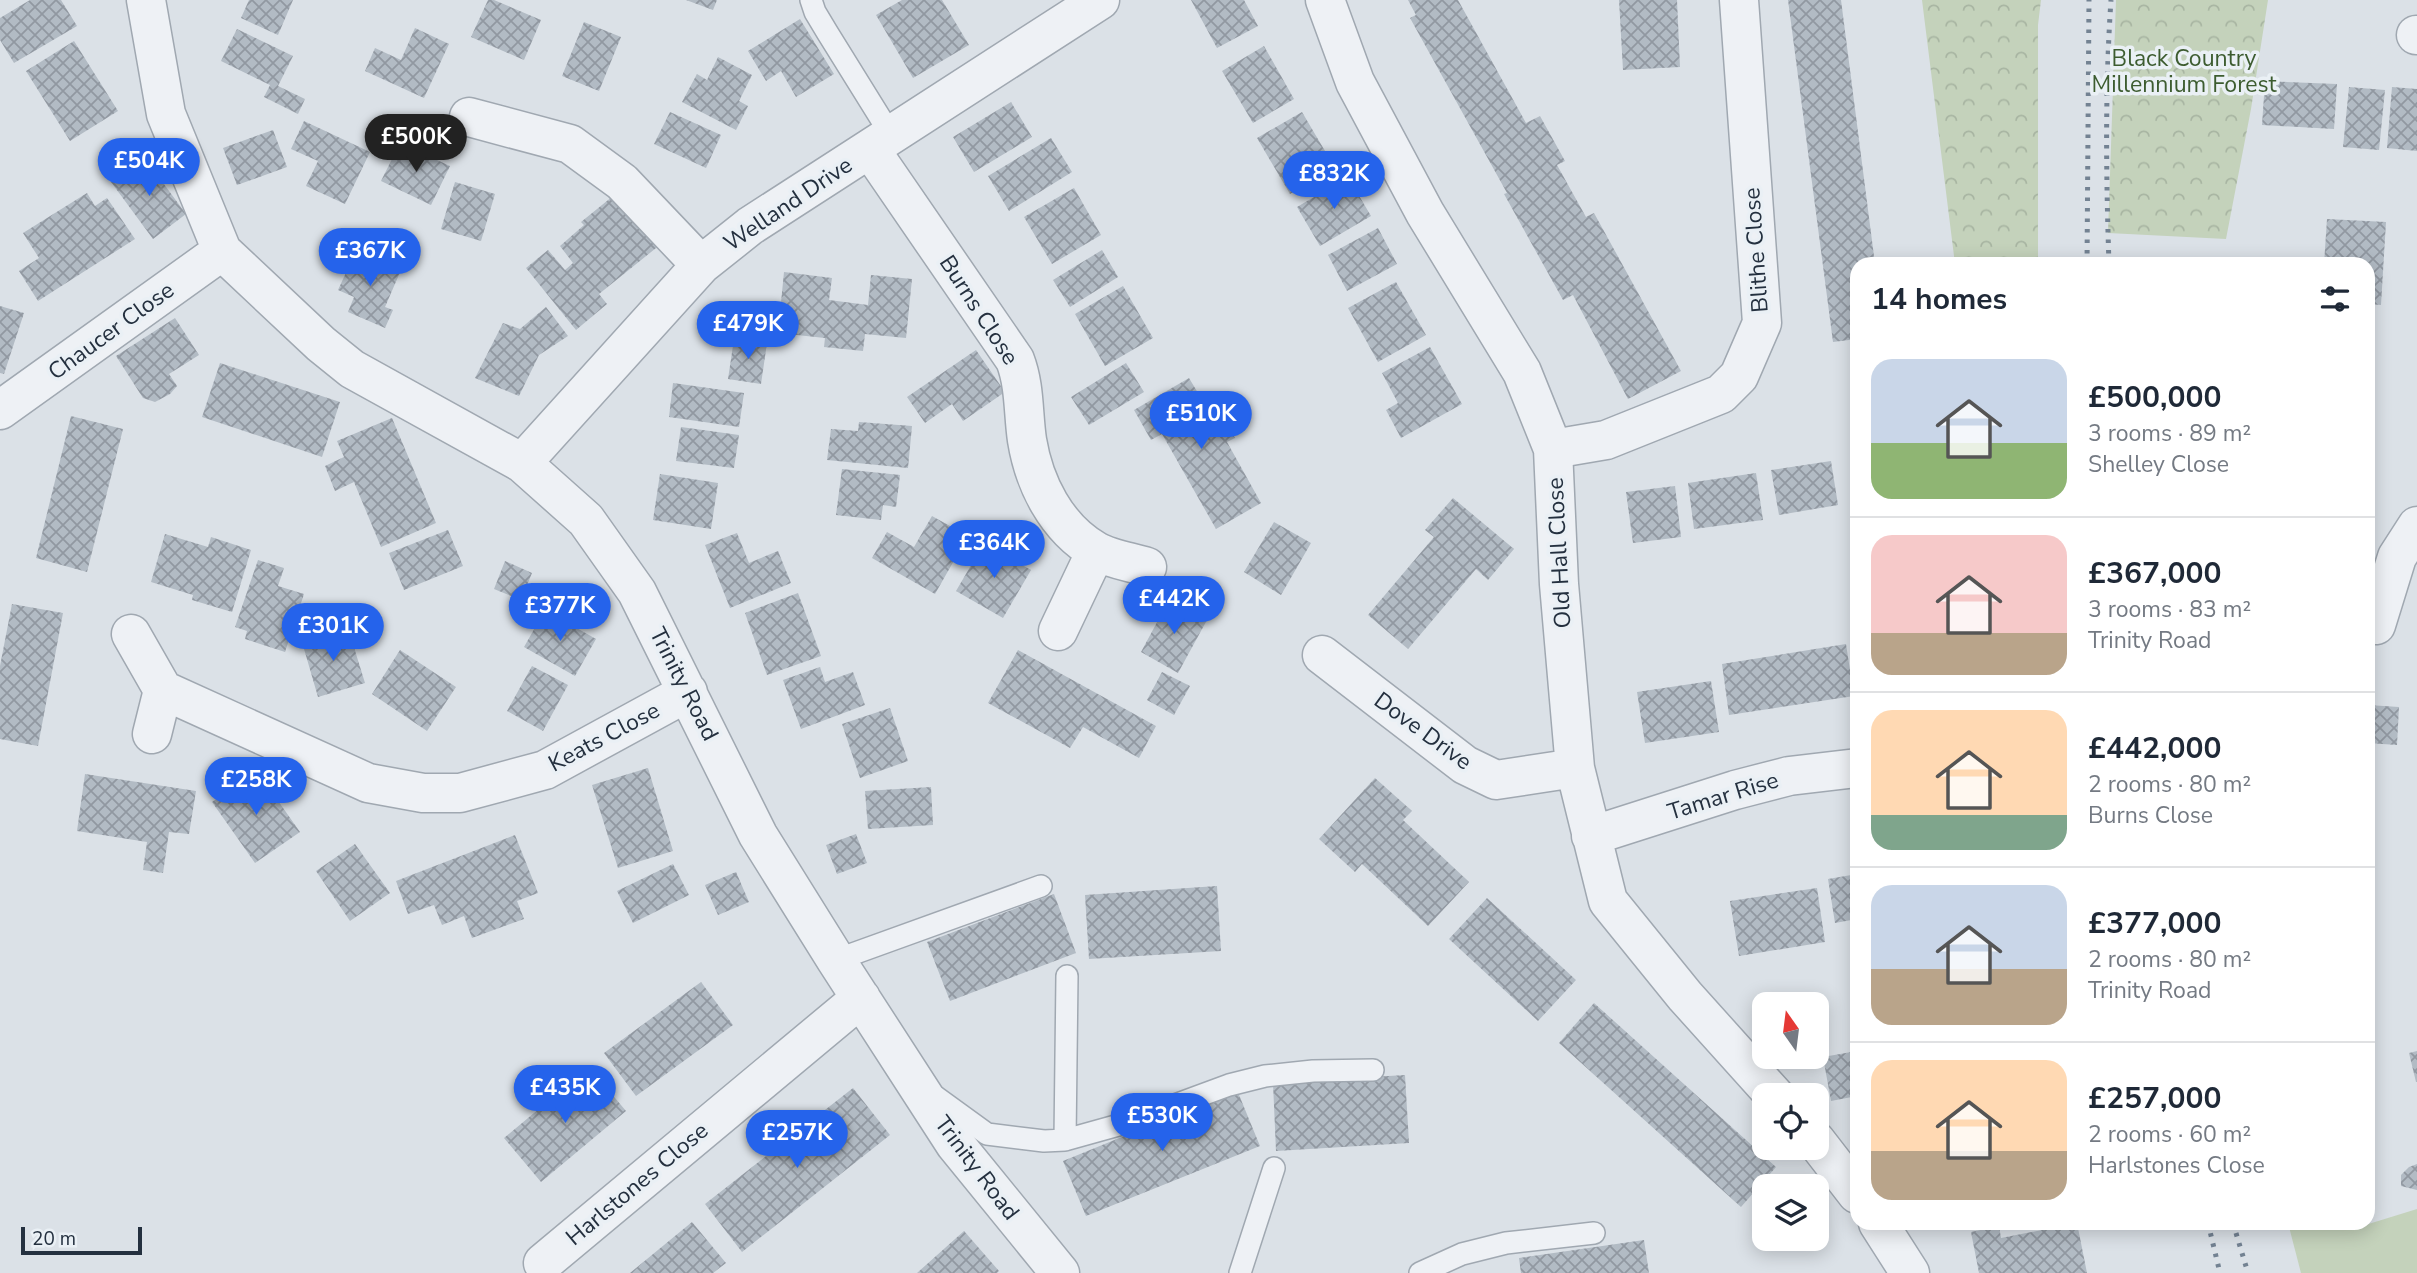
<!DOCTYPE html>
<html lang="en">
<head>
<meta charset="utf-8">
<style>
	:root { --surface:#fff; --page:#f6f6f7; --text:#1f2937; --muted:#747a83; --line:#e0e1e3; --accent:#2563eb }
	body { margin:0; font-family:"Nunito Sans",sans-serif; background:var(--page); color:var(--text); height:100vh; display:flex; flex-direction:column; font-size:26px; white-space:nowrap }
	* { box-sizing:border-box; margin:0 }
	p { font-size:23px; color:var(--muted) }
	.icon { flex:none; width:38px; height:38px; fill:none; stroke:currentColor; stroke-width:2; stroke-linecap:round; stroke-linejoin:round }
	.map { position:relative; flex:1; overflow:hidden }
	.side { position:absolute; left:1850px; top:257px; width:525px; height:973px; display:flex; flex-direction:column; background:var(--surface); border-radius:21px; box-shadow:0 4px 18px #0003 }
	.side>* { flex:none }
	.needle { width:46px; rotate:346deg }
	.fabs { position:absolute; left:1752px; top:992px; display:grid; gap:14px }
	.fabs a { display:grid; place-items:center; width:77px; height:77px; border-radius:14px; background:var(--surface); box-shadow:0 4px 18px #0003; font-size:35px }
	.scale { position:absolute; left:21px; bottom:18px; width:121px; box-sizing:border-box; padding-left:7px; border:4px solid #24303f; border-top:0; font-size:19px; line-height:24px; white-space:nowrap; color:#24303f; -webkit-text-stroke:5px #eaf0f5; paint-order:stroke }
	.price { position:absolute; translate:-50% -60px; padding:0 16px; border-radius:24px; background:var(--accent); color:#fff; font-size:23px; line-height:46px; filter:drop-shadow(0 2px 4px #0008) }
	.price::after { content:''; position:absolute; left:50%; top:42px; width:21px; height:16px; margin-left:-10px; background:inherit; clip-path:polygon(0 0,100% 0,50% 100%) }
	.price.selected { background:#222; color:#fff }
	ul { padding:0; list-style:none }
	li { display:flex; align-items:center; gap:21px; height:175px; padding:0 21px }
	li+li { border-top:2px solid var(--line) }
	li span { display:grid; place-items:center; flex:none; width:196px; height:140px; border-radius:21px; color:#555 }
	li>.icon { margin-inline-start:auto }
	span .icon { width:84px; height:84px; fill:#fffc; stroke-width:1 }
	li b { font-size:30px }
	h2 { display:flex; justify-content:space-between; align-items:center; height:84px; padding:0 21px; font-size:30px }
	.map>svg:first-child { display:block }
	.green { fill:#c4d2bb }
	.forest { fill:url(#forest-crowns) }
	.building { fill:url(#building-cross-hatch) }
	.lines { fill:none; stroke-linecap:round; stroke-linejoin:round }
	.lane-casing { stroke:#a0a8b1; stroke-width:24 }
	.street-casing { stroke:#a0a8b1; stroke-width:41 }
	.lane { stroke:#eef1f5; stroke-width:21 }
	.street { stroke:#eef1f5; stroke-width:38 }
	.rail { stroke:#738292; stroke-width:5; stroke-dasharray:3.5 7; stroke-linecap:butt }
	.labels { text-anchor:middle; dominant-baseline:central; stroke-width:7; stroke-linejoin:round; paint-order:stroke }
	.park-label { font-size:23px; fill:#3d5c30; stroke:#eaf0f5 }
	.street-label { font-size:23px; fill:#24303f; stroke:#eaf0f5 }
</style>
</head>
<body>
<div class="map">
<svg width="2417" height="1273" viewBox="0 0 2417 1273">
	<defs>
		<pattern id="forest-crowns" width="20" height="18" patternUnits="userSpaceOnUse" patternTransform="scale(1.75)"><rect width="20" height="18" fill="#c4d2bb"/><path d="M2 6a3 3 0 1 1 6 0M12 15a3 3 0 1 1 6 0" fill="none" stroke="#a8b5a2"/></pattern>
		<pattern id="building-cross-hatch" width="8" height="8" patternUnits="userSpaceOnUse" patternTransform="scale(1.75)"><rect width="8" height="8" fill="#b2bbc4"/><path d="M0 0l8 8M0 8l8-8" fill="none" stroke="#9198a1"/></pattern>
	</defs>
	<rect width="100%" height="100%" fill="#dbe1e7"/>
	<path class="green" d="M2417 1209V1273H2301L2288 1223H2361L2362 1226Z"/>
	<path class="forest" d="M1922 0H2041L2038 25V264H1955Z
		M2116 0H2268L2251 109 2226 239 2108 233Z"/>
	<path class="building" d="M30 0H61L77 26 14 63 0 40V18Z
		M249 0H293L278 35 241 18Z
		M488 0H494L541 20 524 60 471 37Z
		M686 0H717L713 10Z
		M902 0H942L969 45 913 78 876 15Z
		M1191 0H1244L1258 26 1217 48Z
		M1408 0H1458L1526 123 1540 116 1565 161 1557 165 1586 217 1594 213 1681 371 1628 399 1573 295 1563 300 1504 194 1507 193 1410 18 1416 15Z
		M1619 0H1677L1680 67 1623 70Z
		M1788 0H1841L1875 264H1857V339L1833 342Z
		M800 19 834 74 796 97 781 71 766 81 748 51Z
		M584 22 621 37 599 91 562 76Z
		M415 28 449 44 424 98 365 71 375 48 401 60Z
		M237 29 293 56 278 86 305 99 298 114 264 97 270 85 221 61Z
		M74 41 118 111 70 141 26 71Z
		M1264 46 1294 99 1253 123 1222 71Z
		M718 57 752 75 739 101 748 106 736 130 682 102 697 74 707 80Z
		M2265 81 2337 84 2334 129 2262 125Z
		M2349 87 2385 90 2379 150 2343 147Z
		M2392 87 2417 89V151L2387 148Z
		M1011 102 1032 137 974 172 953 137Z
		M670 112 721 135 706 168 654 144Z
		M1302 112 1335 168 1290 194 1257 138Z
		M304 121 370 152 345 204 306 186 318 161 291 149Z
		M273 130 287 167 237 185 223 148Z
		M1051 138 1072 172 1009 211 988 176Z
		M400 143 450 166 431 205 381 181Z
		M144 157 186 214 153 239 111 182Z
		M1348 177 1371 216 1320 246 1297 207Z
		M455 182 495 194 481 241 441 229Z
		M1074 188 1101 235 1052 264 1024 217Z
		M618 192 661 244 599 294 607 304 576 330 526 268 548 250 565 270 573 263 560 246 584 225 581 222Z
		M87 193 95 206 107 198 135 239 38 301 19 271 39 258 23 233Z
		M2327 219 2386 222 2381 305 2368 304V264H2324Z
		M1378 228 1397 264 1347 291 1328 255Z
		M1102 250 1118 277 1070 307 1053 280Z
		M356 251 401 270 385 307 393 310 385 328 348 312 354 297 338 290Z
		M784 272 832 278 829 300 868 305 871 275 912 279 906 338 865 334 863 351 824 347 825 338 778 333Z
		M1396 282 1426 335 1378 362 1348 308Z
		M1123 286 1153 338 1105 366 1075 314Z
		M0 306 24 313 4 374 0 373Z
		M546 307 568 336 539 355 519 396 475 378 503 323 520 329Z
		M175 318 199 355 169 374 177 386 170 394 155 402 143 398 116 356Z
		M734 339 767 343 761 384 728 379Z
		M1430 347 1462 404 1401 438 1386 410 1398 403 1382 373Z
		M2368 347 2375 348 2370 424H2368Z
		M976 350 1005 392 963 421 952 404 925 423 907 397Z
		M220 363 340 402 322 457 202 417Z
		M1126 363 1144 392 1089 425 1071 397Z
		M1189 378 1207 408 1215 404 1235 438 1227 442 1261 503 1216 529 1162 434 1151 440 1134 410Z
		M673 383 744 393 739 427 669 417Z
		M71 416 123 429 87 572 36 558Z
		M392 418 436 523 381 547 354 482 335 491 325 466 344 457 337 441Z
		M859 422 912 426 908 468 827 460 831 429 858 431Z
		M681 427 739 435 734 468 676 461Z
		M1831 461 1838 505 1779 515 1771 470Z
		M842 469 900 475 896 507 883 505 881 520 836 515Z
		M1756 473 1763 520 1694 529 1688 483Z
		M660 474 718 483 711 529 653 520Z
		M1675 486 1681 537 1633 543 1626 492Z
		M1453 498 1514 549 1488 580 1476 569 1408 649 1368 615 1434 537 1425 530Z
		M932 516 968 536 935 594 872 558 887 532 914 547Z
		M1274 522 1311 543 1281 595 1244 572Z
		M448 530 463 566 404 590 389 553Z
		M737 533 749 563 778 551 791 583 730 608 705 545Z
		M165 534 208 547 211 537 251 550 232 612 192 600 193 595 151 582Z
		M984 543 1031 570 1003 618 956 591Z
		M258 560 284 568 278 586 304 594 285 652 245 639 247 631 235 627Z
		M505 561 532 573 521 600 494 589Z
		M798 593 821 656 767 675 745 613Z
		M1169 600 1207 620 1178 673 1141 652Z
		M12 604 63 613 38 746 0 739V666Z
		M545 610 596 639 575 676 524 647Z
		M348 628 365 683 318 697 302 642Z
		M1846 644 1854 696 1729 715 1722 664Z
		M400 650 456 687 427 731 372 694Z
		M1018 650 1156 726 1139 758 1083 727 1070 748 988 703Z
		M532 666 568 685 543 731 507 711Z
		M820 667 825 682 853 672 865 705 801 729 783 680Z
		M1162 672 1190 686 1174 715 1147 700Z
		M1711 681 1719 732 1645 743 1637 692Z
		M2368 705 2399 707 2397 745 2368 743Z
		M890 708 908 761 860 778 842 724Z
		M648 768 673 851 618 868 592 785Z
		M257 771 300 832 255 863 212 802Z
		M85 774 196 791 189 834 169 832 163 873 143 870 147 842 77 831Z
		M1375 778 1412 811 1403 820 1469 882 1428 926 1362 864 1355 872 1319 839Z
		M931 787 933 825 868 829 865 791Z
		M856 834 867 863 837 874 826 845Z
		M515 835 538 893 517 901 524 919 472 938 464 916 442 925 434 905 408 914 396 881Z
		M355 844 390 893 350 921 316 871Z
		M673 864 689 895 633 923 617 891Z
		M736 872 749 902 718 915 705 885Z
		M1857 874V919L1835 923 1828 879Z
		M1217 886 1221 951 1089 959 1085 895Z
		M1817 888 1825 942 1739 956 1730 901Z
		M1054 894 1076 953 950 1001 927 942Z
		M1487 898 1576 980 1538 1021 1449 939Z
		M701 982 733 1025 636 1096 604 1053Z
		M1594 1003 1776 1167 1741 1207 1559 1043Z
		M1857 1051V1096L1831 1101 1823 1057Z
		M2417 1051V1082H2416L2409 1053Z
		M589 1067 626 1111 541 1182 504 1138Z
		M1405 1075 1409 1143 1276 1151 1273 1083Z
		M853 1088 890 1135 742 1252 705 1204Z
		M1237 1090 1260 1146 1086 1216 1063 1161Z
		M2417 1164V1190L2401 1186V1175L2409 1167Z
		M692 1222 726 1263 713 1273H630Z
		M2077 1223 2087 1273H1979L1971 1232 1999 1226 2001 1238Z
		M964 1231 999 1271 997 1273H917Z
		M1644 1240 1649 1273H1521L1519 1258Z"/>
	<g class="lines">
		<defs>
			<path id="lane" d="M811 0 815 12 827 32 891 135
				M836 960 1041 886
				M936 1097 987 1134 1044 1141 1065 1140 1126 1123 1229 1085 1265 1076 1313 1071 1373 1070
				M1065 1140 1067 976
				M1240 1273 1274 1168
				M1420 1273 1462 1254 1506 1243 1594 1233"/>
			<path id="street" d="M146 0 166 114 222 251 321 344 352 369 522 463 586 520 637 592 758 835 836 960 955 1144 1060 1273
				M1325 0 1355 82 1425 213 1522 372 1553 449 1559 584 1575 768 1608 901 1685 996 1775 1096
				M2416 35H2417
				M469 117 570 144 622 182 701 265
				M870 149 1015 360C1025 386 1023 413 1027 440 1034 483 1056 528 1096 551 1110 559 1131 562 1147 567
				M0 410 222 251
				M1553 449 1606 440 1721 394 1739 376 1762 323 1739 0
				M522 463 701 265 750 226 1100 0
				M2376 625 2397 557 2417 526
				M1058 631 1096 551
				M131 634 163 690 152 734
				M1322 655 1465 765 1496 780 1575 768
				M163 690 368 783 423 793H460L545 770 688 692
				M1591 836 1735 790 1789 776 1857 768
				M1816 1141 1857 1194
				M1878 1223 1910 1273
				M543 1263 861 998"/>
		</defs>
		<use href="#lane" class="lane-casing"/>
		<use href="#street" class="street-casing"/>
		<use href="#lane" class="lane"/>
		<use href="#street" class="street"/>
		<path class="rail" d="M2087 264 2089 0
			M2109 264C2106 176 2105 88 2111 0
			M2208 1223 2220 1273
			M2233 1223 2248 1273"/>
	</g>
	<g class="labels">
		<g class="park-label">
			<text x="2184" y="58">Black Country<tspan x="2184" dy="26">Millennium Forest</tspan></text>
		</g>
		<g class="street-label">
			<text transform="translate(788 204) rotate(-34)">Welland Drive</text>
			<text transform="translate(1756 250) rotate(-94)">Blithe Close</text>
			<text transform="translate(979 310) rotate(57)">Burns Close</text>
			<text transform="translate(111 331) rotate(-36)">Chaucer Close</text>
			<text transform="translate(1559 553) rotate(-93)">Old Hall Close</text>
			<text transform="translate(684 684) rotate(63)">Trinity Road</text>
			<text transform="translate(1423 731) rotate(36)">Dove Drive</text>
			<text transform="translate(604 737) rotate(-28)">Keats Close</text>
			<text transform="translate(1723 796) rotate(-17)">Tamar Rise</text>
			<text transform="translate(977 1168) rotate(53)">Trinity Road</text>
			<text transform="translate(637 1184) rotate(-40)">Harlstones Close</text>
		</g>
	</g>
</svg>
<div class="fabs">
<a><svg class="needle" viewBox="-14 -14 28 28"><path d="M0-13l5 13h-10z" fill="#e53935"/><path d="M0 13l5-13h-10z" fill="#747a83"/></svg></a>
<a><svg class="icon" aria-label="locate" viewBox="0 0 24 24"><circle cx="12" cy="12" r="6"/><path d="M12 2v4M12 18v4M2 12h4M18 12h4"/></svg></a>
<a><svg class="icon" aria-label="layers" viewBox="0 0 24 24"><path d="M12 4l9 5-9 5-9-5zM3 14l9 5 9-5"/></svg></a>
</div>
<div class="scale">20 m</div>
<b class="price selected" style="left:416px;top:174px">£500K</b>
<b class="price" style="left:149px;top:198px">£504K</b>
<b class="price" style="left:1334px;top:211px">£832K</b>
<b class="price" style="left:370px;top:288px">£367K</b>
<b class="price" style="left:748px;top:361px">£479K</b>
<b class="price" style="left:1201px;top:451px">£510K</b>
<b class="price" style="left:994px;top:580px">£364K</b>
<b class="price" style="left:1174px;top:636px">£442K</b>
<b class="price" style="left:560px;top:643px">£377K</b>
<b class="price" style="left:333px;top:663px">£301K</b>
<b class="price" style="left:256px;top:817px">£258K</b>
<b class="price" style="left:565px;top:1125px">£435K</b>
<b class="price" style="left:1162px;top:1153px">£530K</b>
<b class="price" style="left:797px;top:1170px">£257K</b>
<section class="side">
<h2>14 homes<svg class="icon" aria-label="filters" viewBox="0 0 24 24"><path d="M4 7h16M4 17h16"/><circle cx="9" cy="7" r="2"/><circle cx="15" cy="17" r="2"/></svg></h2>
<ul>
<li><span style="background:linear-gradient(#c9d6e8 60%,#8fb573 0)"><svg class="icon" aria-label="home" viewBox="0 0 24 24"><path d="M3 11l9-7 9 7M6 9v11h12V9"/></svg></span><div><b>£500,000</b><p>3 rooms · 89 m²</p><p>Shelley Close</p></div></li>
<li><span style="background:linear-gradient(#f6c9c9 70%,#b9a48a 0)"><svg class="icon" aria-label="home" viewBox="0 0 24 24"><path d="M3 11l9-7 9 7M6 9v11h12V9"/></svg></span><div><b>£367,000</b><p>3 rooms · 83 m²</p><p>Trinity Road</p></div></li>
<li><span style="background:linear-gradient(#ffd9b3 75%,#7fa58c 0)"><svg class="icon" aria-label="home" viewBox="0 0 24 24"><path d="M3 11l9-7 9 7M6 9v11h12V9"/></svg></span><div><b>£442,000</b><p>2 rooms · 80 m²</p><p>Burns Close</p></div></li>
<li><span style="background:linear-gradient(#c9d6e8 60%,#b9a48a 0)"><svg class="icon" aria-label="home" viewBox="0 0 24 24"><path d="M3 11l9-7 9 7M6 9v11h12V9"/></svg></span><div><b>£377,000</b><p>2 rooms · 80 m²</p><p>Trinity Road</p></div></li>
<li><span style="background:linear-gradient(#ffd9b3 65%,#b9a48a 0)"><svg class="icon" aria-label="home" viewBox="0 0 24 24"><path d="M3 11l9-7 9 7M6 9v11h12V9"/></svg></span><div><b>£257,000</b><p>2 rooms · 60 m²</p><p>Harlstones Close</p></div></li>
</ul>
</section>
</div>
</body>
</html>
